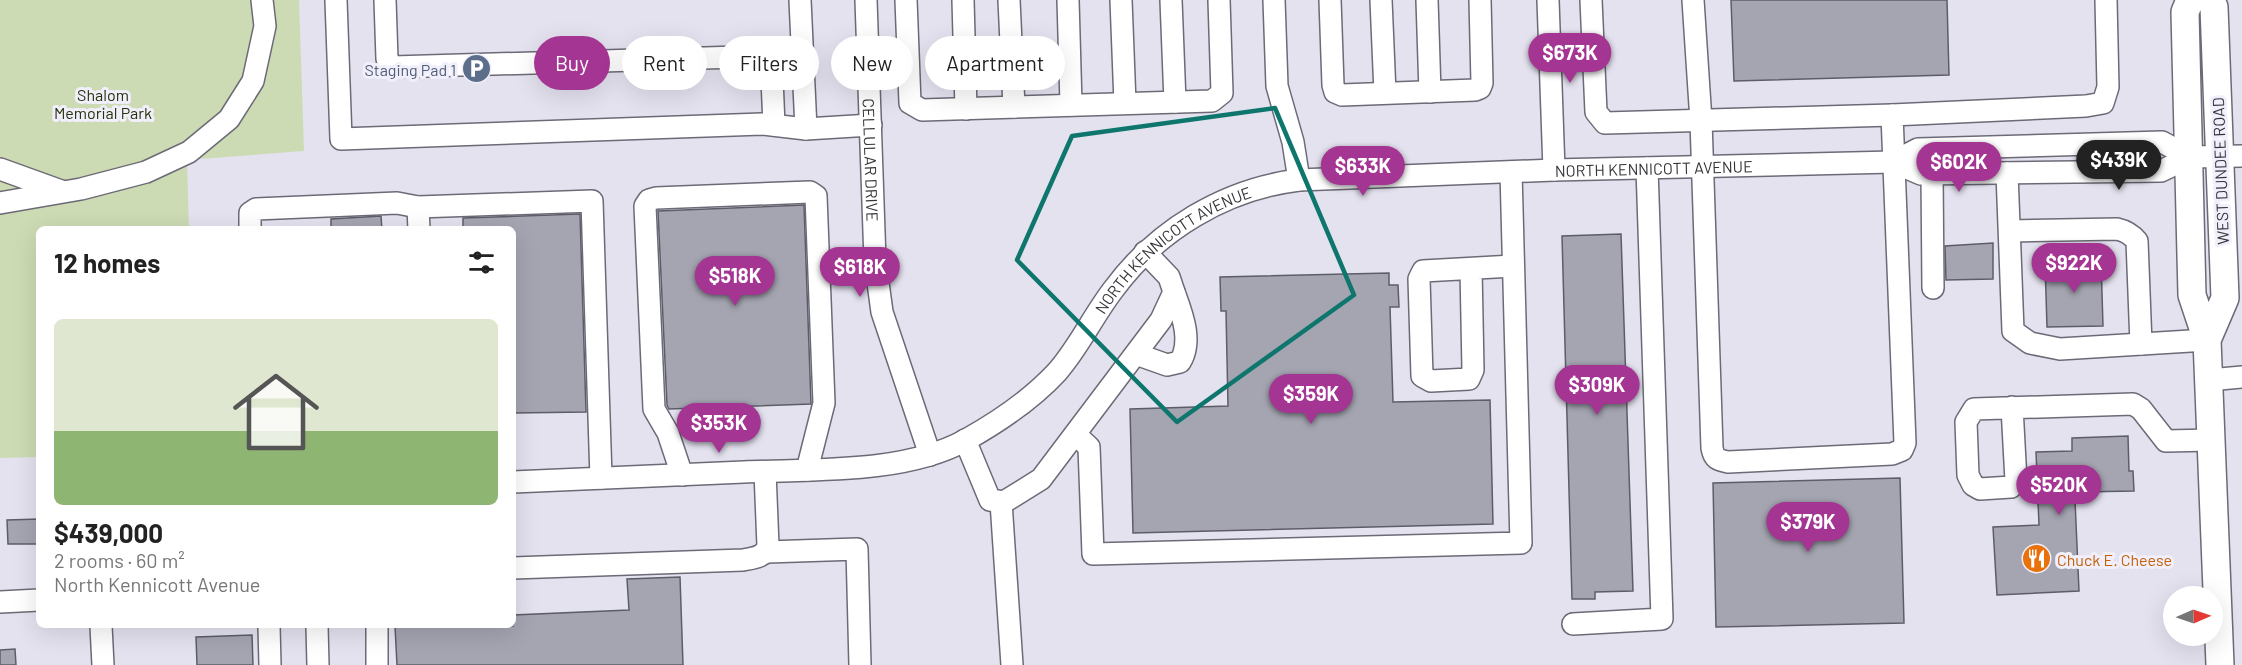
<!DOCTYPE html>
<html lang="en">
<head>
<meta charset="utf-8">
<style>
	:root { --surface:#fff; --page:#f6f6f6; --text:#222; --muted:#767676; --line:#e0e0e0; --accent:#a43593 }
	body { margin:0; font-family:Barlow,sans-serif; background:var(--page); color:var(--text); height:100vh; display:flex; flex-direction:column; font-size:22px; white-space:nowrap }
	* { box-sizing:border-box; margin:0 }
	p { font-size:20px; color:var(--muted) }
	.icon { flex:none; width:33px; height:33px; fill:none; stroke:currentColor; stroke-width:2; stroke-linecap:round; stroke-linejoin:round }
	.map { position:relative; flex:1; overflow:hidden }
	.sheet { position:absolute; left:36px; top:226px; width:480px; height:402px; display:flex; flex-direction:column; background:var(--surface); border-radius:9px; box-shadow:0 6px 24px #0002 }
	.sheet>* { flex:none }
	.guide { position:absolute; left:534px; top:36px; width:570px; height:54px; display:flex; gap:12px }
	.needle { width:39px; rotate:88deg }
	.buttons { position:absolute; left:2163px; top:586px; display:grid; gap:12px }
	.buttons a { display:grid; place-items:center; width:60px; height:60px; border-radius:50%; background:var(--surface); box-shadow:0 6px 24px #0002; font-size:30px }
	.price { position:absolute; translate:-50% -51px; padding:0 14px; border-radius:21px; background:var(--accent); color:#fff; font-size:20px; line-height:39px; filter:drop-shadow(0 2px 3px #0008) }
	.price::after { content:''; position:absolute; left:50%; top:36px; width:18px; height:14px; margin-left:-9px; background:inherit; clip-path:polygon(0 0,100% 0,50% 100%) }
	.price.selected { background:#222; color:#fff }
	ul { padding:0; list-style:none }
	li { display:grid; align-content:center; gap:12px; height:318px; padding:0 18px }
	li+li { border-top:2px solid var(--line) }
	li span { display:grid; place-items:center; height:186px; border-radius:9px; color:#555 }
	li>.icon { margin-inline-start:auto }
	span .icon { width:108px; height:108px; fill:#fffc; stroke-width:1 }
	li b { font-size:26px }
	h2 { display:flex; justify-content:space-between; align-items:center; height:72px; padding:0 18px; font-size:26px }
	.chip { padding:0 21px; border-radius:27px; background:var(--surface); box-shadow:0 6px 24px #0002; font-size:21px; line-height:54px }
	.chip.selected { background:var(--accent); color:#fff }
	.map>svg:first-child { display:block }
	.green { fill:#ccdbb4 }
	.building { fill:#a5a5b2; stroke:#5d5d68; stroke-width:1.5 }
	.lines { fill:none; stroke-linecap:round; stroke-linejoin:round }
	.minor-casing { stroke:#6c6a76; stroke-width:24 }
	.major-casing { stroke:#6c6a76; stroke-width:30 }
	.minor { stroke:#fff; stroke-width:21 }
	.major { stroke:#fff; stroke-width:27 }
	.marked { fill:none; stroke:#0f766e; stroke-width:4.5; stroke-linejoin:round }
	.labels { text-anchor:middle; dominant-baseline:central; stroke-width:6; stroke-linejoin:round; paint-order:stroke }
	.service-label { font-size:16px; fill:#4e5e75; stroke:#f1effc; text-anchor:end }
	.park-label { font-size:16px; fill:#263209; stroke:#f1effc }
	.street-label { font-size:16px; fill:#353439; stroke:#f1effc }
	.food-label { font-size:16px; fill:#c56008; stroke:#f1effc; text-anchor:start }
</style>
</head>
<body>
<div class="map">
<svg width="2242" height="665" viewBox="0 0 2242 665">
	<rect width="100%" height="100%" fill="#e4e2ef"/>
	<path class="green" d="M0 0H299L304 151 187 160 189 229 39 230V457L0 458Z"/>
	<path class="building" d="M1731 0H1947L1949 75 1734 81Z
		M804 205 811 404 669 409 667 405 658 211Z
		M580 214 586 412 513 413V230H463V218Z
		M381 216 382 230H331V219Z
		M1621 234 1633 591 1595 592V599H1572L1562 236Z
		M1993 243V279L1946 280 1945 246Z
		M2101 261 2103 326 2047 327 2045 262Z
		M1389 273V285H1398L1399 307H1390L1393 402 1490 400 1493 524 1133 533 1130 409 1228 406 1226 311H1221L1220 277Z
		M2128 436 2129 471H2133L2134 491 2080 492 2081 500H2075L2079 591 1997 595 1993 527 2039 525 2036 452 2072 451V438Z
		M1900 478 1904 623 1716 627 1713 483Z
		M39 519V544H8L7 520Z
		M680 577 683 665H397L395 626H513V615L629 610 627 579Z
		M252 635 253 665H197L196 637Z
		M15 649 16 665H0V650Z"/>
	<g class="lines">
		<defs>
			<g id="minor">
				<path d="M336 0 341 139 762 124 806 129 871 125"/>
				<path d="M385 0 387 59 393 67 771 56 774 125"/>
				<path d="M800 0 806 129"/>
				<path id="s1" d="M866 0 875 261 882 312 930 455"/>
				<path d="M906 0 910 103 922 110 1212 101 1222 93 1219 0"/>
				<path d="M963 0 966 109"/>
				<path d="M1009 0 1014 107"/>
				<path d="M1068 0 1071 105"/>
				<path d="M1121 0 1125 103"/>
				<path d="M1171 0 1175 102"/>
				<path d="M1274 0 1277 86 1293 142 1299 180"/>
				<path d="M1330 0 1333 85 1335 92 1342 95 1475 90 1480 88 1482 83 1480 0"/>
				<path d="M1381 0 1385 93"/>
				<path d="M1427 0 1430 92"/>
				<path d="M1548 0 1554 170"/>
				<path d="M1591 0 1596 112 1605 123 1892 115"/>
				<path d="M1693 0 1701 121 1712 448C1714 459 1718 460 1728 462L1892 454 1902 450 1905 443 1892 115 2086 106 2103 103 2108 87 2106 0"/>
				<path d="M1893 162 1918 149 2162 142 2190 157"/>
				<path d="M0 169 61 191"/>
				<path d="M2007 173 2013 331 2030 343 2060 349 2207 340"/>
				<path d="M1932 174 1933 288"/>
				<path d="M0 203 81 189 146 172 189 152 229 119 253 81 265 26 262 0"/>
				<path d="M418 207 419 230"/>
				<path d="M250 230V213L256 209 397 203 418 207 592 201 601 478"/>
				<path d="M2010 231 2117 229C2126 231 2131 234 2137 241L2141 344"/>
				<path d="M1471 269 1473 370 1469 379 1431 381 1422 376 1419 279 1423 271 1513 266"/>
				<path d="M1136 354 1167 365 1180 362C1193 341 1182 314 1174 292"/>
				<path d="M2209 380 2242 377"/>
				<path d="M2012 407 2016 481 2011 487 1980 489 1973 485 1968 475 1966 422 1974 409 2133 404 2141 409 2166 441 2211 440"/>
				<path d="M1076 435 1089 447 1093 554 1521 543 1511 172"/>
				<path d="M965 440 990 500 1004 502 1041 479 1161 320 1174 292 1169 277 1145 252"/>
				<path d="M682 475 668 433 654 409 645 206 649 200 656 198 810 192 816 196 824 403 807 470"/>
				<path id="s2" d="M513 482C590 479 667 476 744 472 814 469 904 474 966 440 1000 421 1031 400 1057 372 1079 347 1093 316 1113 290 1157 230 1225 189 1299 180L1554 170 1893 162 1921 174 2161 171 2190 157 2242 156"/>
				<path d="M1001 502 1012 665"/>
				<path d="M767 552 857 549 860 665"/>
				<path d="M513 568 743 560C754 558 765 557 768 546L765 472"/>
				<path d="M0 602 39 600"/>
				<path d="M1573 624 1662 619 1647 168"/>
				<path d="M101 626 103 665"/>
				<path d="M269 626 270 665"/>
				<path d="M317 626 318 665"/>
				<path d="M377 626V665"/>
			</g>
			<path id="major" d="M2190 0 2185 12 2192 295 2207 340 2220 665
				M2207 340 2225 298 2214 7 2210 0"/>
		</defs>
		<use href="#minor" class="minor-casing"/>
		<use href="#major" class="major-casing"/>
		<use href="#minor" class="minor"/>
		<use href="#major" class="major"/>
	</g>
	<path class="marked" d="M1275 108 1354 295 1177 422 1017 260 1072 136Z"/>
	<defs>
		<symbol id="parking-disc" viewBox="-11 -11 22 22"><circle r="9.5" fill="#5c6f8a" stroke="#f1effc"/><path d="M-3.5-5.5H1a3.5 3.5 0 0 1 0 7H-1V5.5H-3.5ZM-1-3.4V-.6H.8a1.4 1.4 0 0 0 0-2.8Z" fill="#fff"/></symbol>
		<symbol id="restaurant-disc" viewBox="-11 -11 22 22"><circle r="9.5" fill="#e8710a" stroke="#f1effc"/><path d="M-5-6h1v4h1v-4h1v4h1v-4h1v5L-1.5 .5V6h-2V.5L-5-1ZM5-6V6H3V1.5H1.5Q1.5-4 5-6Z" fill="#fff"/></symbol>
	</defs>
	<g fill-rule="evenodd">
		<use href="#parking-disc" x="460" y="52" width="33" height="33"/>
		<use href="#restaurant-disc" x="2020" y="542" width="33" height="33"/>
	</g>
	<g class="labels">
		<g class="service-label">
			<text x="456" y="69">Staging Pad 1</text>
		</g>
		<g class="park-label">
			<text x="103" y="94">Shalom<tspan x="103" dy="18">Memorial Park</tspan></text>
		</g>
		<g class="street-label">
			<text stroke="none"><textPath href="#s1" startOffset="160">CELLULAR DRIVE</textPath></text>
			<text stroke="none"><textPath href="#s2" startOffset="1248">NORTH KENNICOTT AVENUE</textPath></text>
			<text transform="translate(2220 171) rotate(-92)">WEST DUNDEE ROAD</text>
			<text stroke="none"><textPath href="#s2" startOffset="744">NORTH KENNICOTT AVENUE</textPath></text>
		</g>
		<g class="food-label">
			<text x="2057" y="559">Chuck E. Cheese</text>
		</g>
	</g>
</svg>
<div class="buttons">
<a><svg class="needle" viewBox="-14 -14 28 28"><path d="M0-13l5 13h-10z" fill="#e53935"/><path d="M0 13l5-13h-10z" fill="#767676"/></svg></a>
</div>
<b class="price" style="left:1570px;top:84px">$673K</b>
<b class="price selected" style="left:2119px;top:191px">$439K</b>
<b class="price" style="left:1959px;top:193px">$602K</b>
<b class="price" style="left:1363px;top:197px">$633K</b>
<b class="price" style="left:2074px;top:294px">$922K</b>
<b class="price" style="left:860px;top:298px">$618K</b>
<b class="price" style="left:735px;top:307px">$518K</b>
<b class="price" style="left:1597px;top:416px">$309K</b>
<b class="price" style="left:1311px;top:425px">$359K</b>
<b class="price" style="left:719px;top:454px">$353K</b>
<b class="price" style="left:2059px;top:516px">$520K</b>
<b class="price" style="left:1808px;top:553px">$379K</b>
<div class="guide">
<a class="chip selected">Buy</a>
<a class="chip">Rent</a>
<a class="chip">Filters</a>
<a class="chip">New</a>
<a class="chip">Apartment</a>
</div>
<section class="sheet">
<h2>12 homes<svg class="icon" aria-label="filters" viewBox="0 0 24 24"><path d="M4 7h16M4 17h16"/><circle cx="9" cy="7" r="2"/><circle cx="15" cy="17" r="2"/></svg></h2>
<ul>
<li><span style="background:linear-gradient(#dfe7d0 60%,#8fb573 0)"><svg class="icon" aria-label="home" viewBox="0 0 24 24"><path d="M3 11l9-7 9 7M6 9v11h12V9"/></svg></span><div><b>$439,000</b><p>2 rooms · 60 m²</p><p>North Kennicott Avenue</p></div></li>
</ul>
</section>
</div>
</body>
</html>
